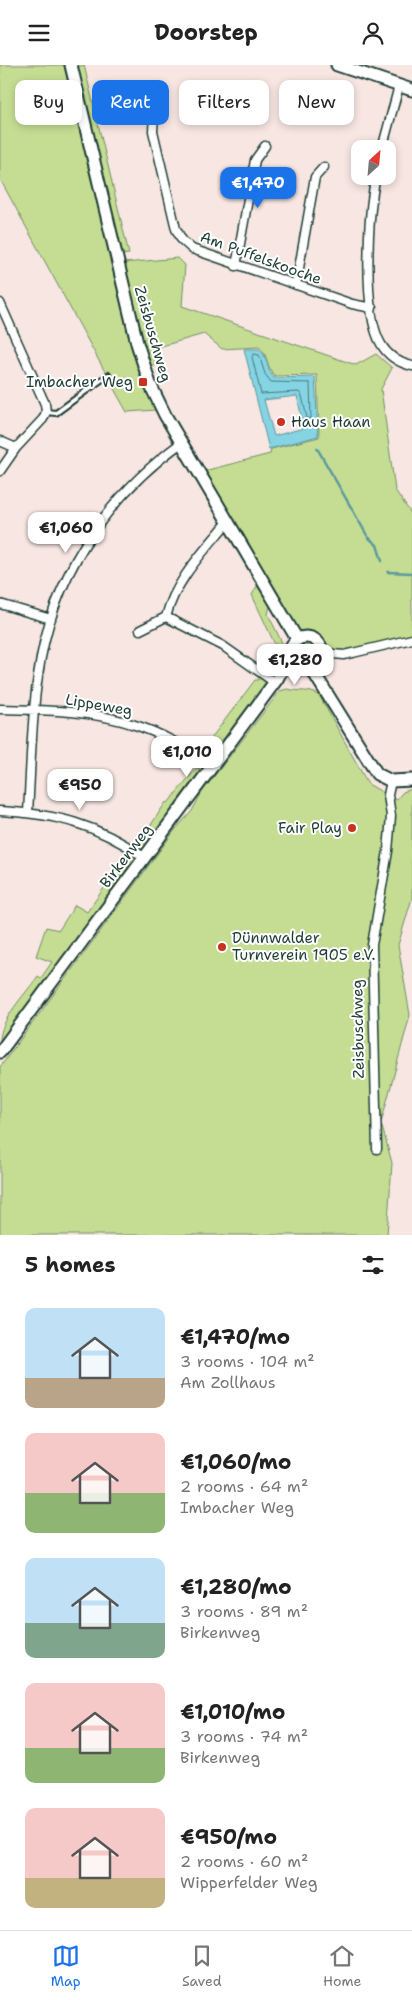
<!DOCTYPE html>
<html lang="en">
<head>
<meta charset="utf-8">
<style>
	:root { --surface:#fff; --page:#f6f6f6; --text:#222; --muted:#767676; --line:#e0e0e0; --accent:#1a73e8 }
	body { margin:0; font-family:"Shantell Sans",sans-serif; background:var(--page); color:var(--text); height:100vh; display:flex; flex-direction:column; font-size:19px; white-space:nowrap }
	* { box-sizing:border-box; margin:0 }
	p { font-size:16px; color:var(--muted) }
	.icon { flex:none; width:28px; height:28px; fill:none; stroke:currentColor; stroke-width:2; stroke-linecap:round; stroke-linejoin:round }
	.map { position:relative; height:1170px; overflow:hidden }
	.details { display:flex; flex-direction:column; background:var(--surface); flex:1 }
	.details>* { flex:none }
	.guide { position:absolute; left:15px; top:15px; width:382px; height:45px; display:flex; gap:10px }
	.needle { width:32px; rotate:26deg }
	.fabs { position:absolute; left:351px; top:75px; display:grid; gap:10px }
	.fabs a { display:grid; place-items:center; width:45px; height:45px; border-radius:10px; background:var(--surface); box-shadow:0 2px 8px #0003; font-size:25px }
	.price { position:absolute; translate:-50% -42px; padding:0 11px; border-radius:10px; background:#fff; color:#222; font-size:16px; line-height:32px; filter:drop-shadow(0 1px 2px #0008) }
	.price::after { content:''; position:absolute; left:50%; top:30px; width:15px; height:11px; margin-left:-8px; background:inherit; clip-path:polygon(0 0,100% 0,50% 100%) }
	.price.active { background:var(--accent); color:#fff }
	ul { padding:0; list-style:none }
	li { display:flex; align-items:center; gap:15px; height:125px; padding:0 25px }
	li span { display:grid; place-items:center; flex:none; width:140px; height:100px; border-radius:10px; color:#555 }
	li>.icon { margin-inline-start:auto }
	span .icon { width:60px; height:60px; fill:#fffc; stroke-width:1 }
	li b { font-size:21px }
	h2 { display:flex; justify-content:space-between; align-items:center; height:60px; padding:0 25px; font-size:21px }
	.pill { padding:0 18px; border-radius:10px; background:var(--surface); box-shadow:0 2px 8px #0003; font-size:18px; line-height:45px }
	.pill.active { background:var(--accent); color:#fff }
	header { display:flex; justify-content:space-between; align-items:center; height:65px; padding:0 25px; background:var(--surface); font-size:22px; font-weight:700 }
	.menu { display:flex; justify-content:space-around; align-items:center; height:70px; border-top:1px solid var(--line); background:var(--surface); font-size:14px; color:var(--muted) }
	.menu a { display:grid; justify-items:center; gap:2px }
	.menu .active { color:var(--accent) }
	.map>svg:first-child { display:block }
	.green { fill:#c4dd93; stroke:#728d64 }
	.water { fill:#85d4e3; stroke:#5c989d; fill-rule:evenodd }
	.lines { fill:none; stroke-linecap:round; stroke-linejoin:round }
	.shore { stroke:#48797a; stroke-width:1 }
	.stream { stroke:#5c989d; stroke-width:2.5 }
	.lane-casing { stroke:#1f3d34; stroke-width:8 }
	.street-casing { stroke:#1f3d34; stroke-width:11 }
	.secondary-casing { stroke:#1f3d34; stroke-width:15 }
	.lane { stroke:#fff; stroke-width:4 }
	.street { stroke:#fff; stroke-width:8 }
	.secondary { stroke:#fff; stroke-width:11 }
	.poi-dot { fill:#c8321e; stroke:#fff; stroke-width:2 }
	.labels { text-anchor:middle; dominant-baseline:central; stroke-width:4; stroke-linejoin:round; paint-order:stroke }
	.street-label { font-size:15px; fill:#1f3d34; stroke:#fff }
	.poi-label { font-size:15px; fill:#1f3d34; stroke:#fff; text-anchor:end }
</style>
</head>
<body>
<header><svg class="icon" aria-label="menu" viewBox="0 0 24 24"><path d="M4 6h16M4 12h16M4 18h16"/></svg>Doorstep<svg class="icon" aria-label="person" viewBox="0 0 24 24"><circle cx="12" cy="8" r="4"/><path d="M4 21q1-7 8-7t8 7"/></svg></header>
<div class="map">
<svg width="412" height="1170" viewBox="0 0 412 1170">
	<rect width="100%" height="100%" fill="#f7e6e2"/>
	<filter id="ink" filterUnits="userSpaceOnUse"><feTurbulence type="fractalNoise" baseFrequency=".02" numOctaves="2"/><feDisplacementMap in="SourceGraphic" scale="10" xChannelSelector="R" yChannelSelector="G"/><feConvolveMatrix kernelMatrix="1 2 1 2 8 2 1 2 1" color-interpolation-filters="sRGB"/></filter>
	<g filter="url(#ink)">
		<path class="green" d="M0 0H64L131 282 143 320 156 345 127 347 109 315 112 310 104 305 0 114Z
			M84 0 129 189 120 190 78 13 80 12 77 2Z
			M178 193 185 200 182 241 356 300 376 289 392 303 381 324 395 425 412 450V570L314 593 204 406 270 389 271 384 319 372 317 310 275 311C266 303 269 290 259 282L222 284 204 269 155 283 158 300 150 302 124 198Z
			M257 521 270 541 268 549 285 584 269 606 264 603 277 584 252 530Z
			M262 609 268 613 267 619 218 681 212 685 203 684 255 615H258Z
			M287 624C299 627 308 624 319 630L368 719 396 735 403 727 412 724V833L398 880 410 950 381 1058 392 1098 387 1170H0V1002L175 765 192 746 202 727 280 626Z
			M199 700V707L172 743V748L146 783 137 781 166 737 168 738Z
			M132 792 134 799 4 975 0 976C0 954 25 930 38 911L41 913 52 897 36 891 46 862 59 865 75 840 87 847 119 802 125 805Z"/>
		<path class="water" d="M244 284H259C268 291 266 304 274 313L315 312 318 371 269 384ZM297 331 304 363 274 371 264 335Z"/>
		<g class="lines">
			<path class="shore" d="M254 289 259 290 265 309 271 317 310 318 311 354 307 353 302 331 299 327 261 329 252 292Z"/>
			<path class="stream" d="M317 383 368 472 377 480 382 496
				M388 507 412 508"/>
			<defs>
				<path id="lane" d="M46 347 56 348 108 310"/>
				<path id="street" d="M154 49 153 66 176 164 182 175 192 184 352 239 372 243
					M382 84 399 21
					M376 111C368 148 362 247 381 279 388 291 399 298 412 301
					M236 201 255 95 265 81
					M296 220 315 112 324 102
					M0 238 45 339 46 347 43 354 16 383 0 406
					M0 376 16 383
					M0 539 51 554
					M166 552 223 581 274 617
					M140 565 166 552C175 516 203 487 227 458
					M322 588 344 590 412 574
					M0 644C47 645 93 645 138 661 165 670 189 685 214 699
					M0 746C57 749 96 759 144 792
					M28 747C31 702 31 656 38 611 51 514 103 435 181 378
					M377 1084 372 880 388 786 391 751 388 730 391 716"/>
				<path id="secondary" d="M71 0 137 278 150 319 165 350 297 574
					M337 0 412 25
					M290 588a16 16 0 1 1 32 0a16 16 0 1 1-32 0Z
					M311 603 377 709 391 716 412 715
					M0 987 277 614 290 590"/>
			</defs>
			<use href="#lane" class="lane-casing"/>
			<use href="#street" class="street-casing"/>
			<use href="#secondary" class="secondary-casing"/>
			<use href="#lane" class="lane"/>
			<use href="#street" class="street"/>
			<use href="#secondary" class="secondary"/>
		</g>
	</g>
	<g class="poi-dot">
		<rect x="138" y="312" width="10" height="10" rx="2.5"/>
		<circle cx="281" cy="357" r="5"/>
		<circle cx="352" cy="763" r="5"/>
		<circle cx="222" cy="882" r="5"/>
	</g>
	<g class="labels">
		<g class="street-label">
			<text transform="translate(261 193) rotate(20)">Am Puffelskooche</text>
			<text transform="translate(153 269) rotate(74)">Zeisbuschweg</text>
			<text transform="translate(99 640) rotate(10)">Lippeweg</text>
			<text transform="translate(126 791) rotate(-53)">Birkenweg</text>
			<text transform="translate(358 964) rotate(-91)">Zeisbuschweg</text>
		</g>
		<g class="poi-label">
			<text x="133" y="317">Imbacher Weg</text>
			<text x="291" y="357" text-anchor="start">Haus Haan</text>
			<text x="342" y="763">Fair Play</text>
			<text x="232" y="873" text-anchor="start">Dünnwalder<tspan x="232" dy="17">Turnverein 1905 e.V.</tspan></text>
		</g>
	</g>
</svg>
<div class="fabs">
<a><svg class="needle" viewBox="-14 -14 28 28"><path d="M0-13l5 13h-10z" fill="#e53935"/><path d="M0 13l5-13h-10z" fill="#767676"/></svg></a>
</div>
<b class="price active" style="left:258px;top:144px">€1,470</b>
<b class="price" style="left:66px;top:489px">€1,060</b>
<b class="price" style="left:295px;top:621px">€1,280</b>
<b class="price" style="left:187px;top:713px">€1,010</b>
<b class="price" style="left:80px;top:746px">€950</b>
<div class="guide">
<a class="pill">Buy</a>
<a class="pill active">Rent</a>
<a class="pill">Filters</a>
<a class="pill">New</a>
</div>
</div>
<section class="details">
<h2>5 homes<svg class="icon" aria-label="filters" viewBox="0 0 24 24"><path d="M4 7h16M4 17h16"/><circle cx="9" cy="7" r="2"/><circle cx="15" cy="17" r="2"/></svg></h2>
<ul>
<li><span style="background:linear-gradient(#bfe0f5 70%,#b9a48a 0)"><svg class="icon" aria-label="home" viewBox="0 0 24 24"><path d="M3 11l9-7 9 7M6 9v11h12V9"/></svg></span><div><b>€1,470/mo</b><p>3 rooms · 104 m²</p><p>Am Zollhaus</p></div></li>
<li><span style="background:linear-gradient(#f6c9c9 60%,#8fb573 0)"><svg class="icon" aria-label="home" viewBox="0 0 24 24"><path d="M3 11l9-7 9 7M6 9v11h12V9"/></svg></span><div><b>€1,060/mo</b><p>2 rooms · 64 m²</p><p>Imbacher Weg</p></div></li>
<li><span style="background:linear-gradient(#bfe0f5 65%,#7fa58c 0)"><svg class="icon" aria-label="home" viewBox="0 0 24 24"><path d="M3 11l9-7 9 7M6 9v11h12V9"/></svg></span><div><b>€1,280/mo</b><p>3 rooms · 89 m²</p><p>Birkenweg</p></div></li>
<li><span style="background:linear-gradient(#f6c9c9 65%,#8fb573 0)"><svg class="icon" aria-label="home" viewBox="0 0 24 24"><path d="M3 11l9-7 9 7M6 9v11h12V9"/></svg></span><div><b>€1,010/mo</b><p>3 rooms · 74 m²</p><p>Birkenweg</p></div></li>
<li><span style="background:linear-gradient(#f6c9c9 70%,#c2b280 0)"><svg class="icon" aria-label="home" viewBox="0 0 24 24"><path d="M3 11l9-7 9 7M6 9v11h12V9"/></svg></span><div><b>€950/mo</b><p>2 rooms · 60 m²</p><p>Wipperfelder Weg</p></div></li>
</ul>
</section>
<nav class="menu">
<a class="active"><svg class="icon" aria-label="map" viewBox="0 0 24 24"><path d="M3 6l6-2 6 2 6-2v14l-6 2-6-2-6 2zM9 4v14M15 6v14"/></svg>Map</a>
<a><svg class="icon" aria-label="saved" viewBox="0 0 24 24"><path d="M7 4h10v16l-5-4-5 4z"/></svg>Saved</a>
<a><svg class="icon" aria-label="home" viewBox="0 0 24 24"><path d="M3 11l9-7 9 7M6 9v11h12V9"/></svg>Home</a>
</nav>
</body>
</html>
